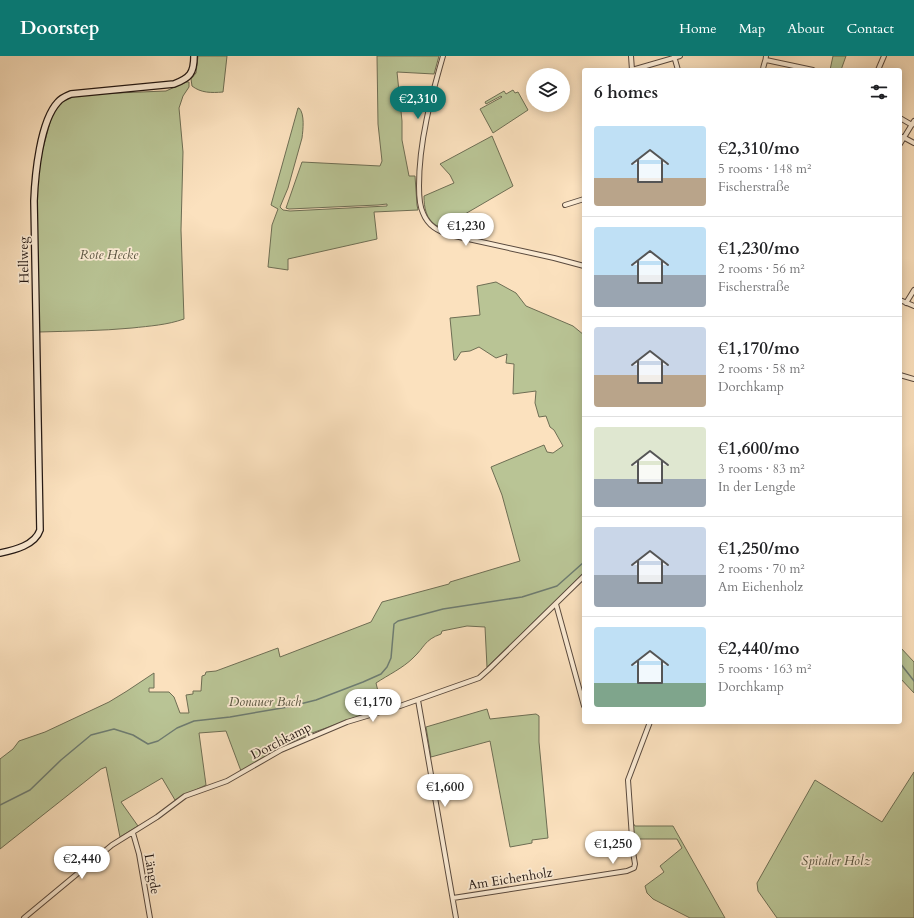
<!DOCTYPE html>
<html lang="en">
<head>
<meta charset="utf-8">
<style>
	:root { --surface:#fff; --page:#f2f2f2; --text:#202124; --muted:#757577; --line:#e0e0e0; --accent:#0f766e }
	body { margin:0; font-family:Cardo,serif; background:var(--page); color:var(--text); height:100vh; display:flex; flex-direction:column; font-size:15px; white-space:nowrap }
	* { box-sizing:border-box; margin:0 }
	p { font-size:13px; color:var(--muted) }
	.icon { flex:none; width:22px; height:22px; fill:none; stroke:currentColor; stroke-width:2; stroke-linecap:round; stroke-linejoin:round }
	.map { position:relative; flex:1; overflow:hidden }
	.drawer { position:absolute; left:582px; top:12px; width:320px; height:656px; display:flex; flex-direction:column; background:var(--surface); border-radius:4px; box-shadow:0 2px 10px #0003 }
	.drawer>* { flex:none }
	.tools { position:absolute; left:526px; top:12px; display:grid; gap:8px }
	.tools a { display:grid; place-items:center; width:44px; height:44px; border-radius:50%; background:var(--surface); box-shadow:0 2px 10px #0003; font-size:20px }
	.price { position:absolute; translate:-50% -34px; padding:0 9px; border-radius:14px; background:#fff; color:#222; font-size:13px; line-height:26px; filter:drop-shadow(0 1px 2px #0008) }
	.price::after { content:''; position:absolute; left:50%; top:24px; width:12px; height:9px; margin-left:-6px; background:inherit; clip-path:polygon(0 0,100% 0,50% 100%) }
	.price.active { background:var(--accent); color:#fff }
	ul { padding:0; list-style:none }
	li { display:flex; align-items:center; gap:12px; height:100px; padding:0 12px }
	li+li { border-top:1px solid var(--line) }
	li span { display:grid; place-items:center; flex:none; width:112px; height:80px; border-radius:4px; color:#555 }
	li>.icon { margin-inline-start:auto }
	span .icon { width:48px; height:48px; fill:#fffc; stroke-width:1 }
	li b { font-size:17px }
	h2 { display:flex; justify-content:space-between; align-items:center; height:48px; padding:0 12px; font-size:17px }
	header { display:flex; align-items:center; gap:24px; box-sizing:border-box; height:56px; padding:0 20px; background:var(--accent); color:#fff }
	header strong { font-size:19px }
	nav { display:flex; gap:22px; margin-inline-start:auto; font-size:14px }
	.map>svg:first-child { display:block }
	.green { fill:#b9c495; stroke:#6e6e54 }
	.lines { fill:none; stroke-linecap:round; stroke-linejoin:round }
	.stream { stroke:#6e7c71; stroke-width:1.5 }
	.street-casing { stroke:#5a4a3e; stroke-width:6 }
	.secondary-casing { stroke:#241813; stroke-width:8 }
	.street { stroke:#fcecd5; stroke-width:4 }
	.secondary { stroke:#fcecd5; stroke-width:5.5 }
	.labels { text-anchor:middle; dominant-baseline:central; stroke-width:3.5; stroke-linejoin:round; paint-order:stroke }
	.park-label { font-size:13px; font-style:italic; fill:#585440; stroke:#fcecd5 }
	.street-label { font-size:13px; fill:#241813; stroke:#fcecd5 }
</style>
</head>
<body>
<header>
<strong>Doorstep</strong>
<nav><a>Home</a><a>Map</a><a>About</a><a>Contact</a></nav>
</header>
<div class="map">
<svg width="914" height="862" viewBox="0 0 914 862">
	<rect width="100%" height="100%" fill="#fbe1be"/>
	<filter id="stains"><feTurbulence type="fractalNoise" baseFrequency=".005" numOctaves="4"/><feColorMatrix values="0 0 0 0 .2 0 0 0 0 .09 0 0 0 0 .02 0 0 0 .5 -.17"/></filter>
	<radialGradient id="worn" r=".72"><stop offset=".6" stop-color="#630" stop-opacity="0"/><stop offset="1" stop-color="#630" stop-opacity=".3"/></radialGradient>
	<path class="green" d="M198 0H227L223 36C211 37 201 37 192 30L191 23 196 17Z
		M377 0H439L434 18 397 16 402 65V84L409 120H415L417 149 418 154 374 156 377 183 288 203V214L268 211 272 169 278 153 271 149 298 52H299C305 58 303 74 302 82L288 132 280 151 283 154 290 155 387 150V148L378 149 289 153 286 152 302 106 380 110 382 105 378 68Z
		M833 0H846L841 14H830Z
		M186 26H189V31L183 40 179 52 183 96 181 174 184 263C167 269 150 270 132 272 101 275 70 275 39 276L36 145 40 104 53 55 61 46 72 41 92 38 166 35Z
		M513 34 515 37 518 36 528 54 493 77 480 53 502 41 501 40 486 48 485 46 504 35 506 38Z
		M492 80 513 130 465 158 437 170C426 163 424 152 424 140L454 127 450 119 440 108Z
		M496 226 516 237 526 250 573 270 584 279V517L487 611 485 571 467 570 442 575 441 578C424 584 425 591 413 602 403 612 388 619 376 627L382 652 309 678 277 693 241 715 226 675 199 677 206 729 175 744 162 722 121 746 138 770 120 781 106 711 101 713 0 793V703L13 693 19 685 45 676 109 646 127 635 154 617V632H149V636H169L174 641 180 657H189L186 639 193 638V635H201L202 620 205 619 206 616 216 615 278 592 280 601 371 566 382 546 449 528 450 526 520 505 502 439 491 411 544 389 547 396 553 397 563 390 554 374 550 371 546 360 539 361 535 347 536 335 513 338 514 308 506 307 507 298 496 302 479 291 470 295 461 296 456 304H454L450 262 480 259 477 230Z
		M900 591 914 606V637L900 622Z
		M487 653 490 663 536 658 539 660V686L548 782 532 784V787L510 791 490 685 431 701 426 671Z
		M914 716V862H777L758 835 757 827 815 724 882 766Z
		M633 767 635 770H673L725 862H690L653 843 647 837 645 830 664 816 660 810 682 792 677 783H634Z"/>
	<g class="lines">
		<path class="stream" d="M900 607 914 625
			M0 749 30 734 61 704 91 679 114 673 133 679 148 688 158 685 177 672 194 665 230 661 288 651 316 644 363 626 381 618 387 611 391 602 394 568 398 565 443 553 522 541 557 530 584 506"/>
		<defs>
			<path id="street" d="M443 0C431 42 419 85 419 130 419 139 419 149 423 157 428 170 438 175 450 179L554 202 584 210
				M631 0 632 14
				M674 0 678 14
				M766 4 813 14
				M632 14 680 0
				M763 14C763 9 766 5 766 0
				M878 14 884 0
				M900 62 912 69
				M903 81 914 87
				M900 88 914 65
				M565 149 584 143
				M900 244 914 250
				M906 247 914 234
				M900 319 914 323
				M556 548 584 650
				M418 644 456 862
				M133 777 139 798 150 862
				M453 842 627 815 634 812 635 808 633 796 628 724 650 666
				M24 862 112 789 157 761 185 740 227 725 281 694 347 666 400 650 479 622 488 614 584 520"/>
			<path id="secondary" d="M0 497C15 494 35 489 40 474L34 145C35 119 40 65 58 46 61 42 66 40 71 38L174 28C190 22 194 17 194 0"/>
		</defs>
		<use href="#street" class="street-casing"/>
		<use href="#secondary" class="secondary-casing"/>
		<use href="#street" class="street"/>
		<use href="#secondary" class="secondary"/>
	</g>
	<g class="labels">
		<g class="park-label">
			<text x="109" y="199">Rote Hecke</text>
			<text x="265" y="646">Donauer Bach</text>
			<text x="836" y="805">Spitaler Holz</text>
		</g>
		<g class="street-label">
			<text transform="translate(24 204) rotate(-91)">Hellweg</text>
			<text transform="translate(281 685) rotate(-27)">Dorchkamp</text>
			<text transform="translate(152 818) rotate(80)">Längde</text>
			<text transform="translate(510 823) rotate(-9)">Am Eichenholz</text>
		</g>
	</g>
	<rect width="100%" height="100%" filter="url(#stains)"/>
	<rect width="100%" height="100%" fill="url(#worn)"/>
</svg>
<div class="tools">
<a><svg class="icon" aria-label="layers" viewBox="0 0 24 24"><path d="M12 4l9 5-9 5-9-5zM3 14l9 5 9-5"/></svg></a>
</div>
<b class="price active" style="left:418px;top:64px">€2,310</b>
<b class="price" style="left:466px;top:191px">€1,230</b>
<b class="price" style="left:373px;top:667px">€1,170</b>
<b class="price" style="left:445px;top:752px">€1,600</b>
<b class="price" style="left:613px;top:809px">€1,250</b>
<b class="price" style="left:82px;top:824px">€2,440</b>
<section class="drawer">
<h2>6 homes<svg class="icon" aria-label="filters" viewBox="0 0 24 24"><path d="M4 7h16M4 17h16"/><circle cx="9" cy="7" r="2"/><circle cx="15" cy="17" r="2"/></svg></h2>
<ul>
<li><span style="background:linear-gradient(#bfe0f5 65%,#b9a48a 0)"><svg class="icon" aria-label="home" viewBox="0 0 24 24"><path d="M3 11l9-7 9 7M6 9v11h12V9"/></svg></span><div><b>€2,310/mo</b><p>5 rooms · 148 m²</p><p>Fischerstraße</p></div></li>
<li><span style="background:linear-gradient(#bfe0f5 60%,#9aa5b1 0)"><svg class="icon" aria-label="home" viewBox="0 0 24 24"><path d="M3 11l9-7 9 7M6 9v11h12V9"/></svg></span><div><b>€1,230/mo</b><p>2 rooms · 56 m²</p><p>Fischerstraße</p></div></li>
<li><span style="background:linear-gradient(#c9d6e8 60%,#b9a48a 0)"><svg class="icon" aria-label="home" viewBox="0 0 24 24"><path d="M3 11l9-7 9 7M6 9v11h12V9"/></svg></span><div><b>€1,170/mo</b><p>2 rooms · 58 m²</p><p>Dorchkamp</p></div></li>
<li><span style="background:linear-gradient(#dfe7d0 65%,#9aa5b1 0)"><svg class="icon" aria-label="home" viewBox="0 0 24 24"><path d="M3 11l9-7 9 7M6 9v11h12V9"/></svg></span><div><b>€1,600/mo</b><p>3 rooms · 83 m²</p><p>In der Lengde</p></div></li>
<li><span style="background:linear-gradient(#c9d6e8 60%,#9aa5b1 0)"><svg class="icon" aria-label="home" viewBox="0 0 24 24"><path d="M3 11l9-7 9 7M6 9v11h12V9"/></svg></span><div><b>€1,250/mo</b><p>2 rooms · 70 m²</p><p>Am Eichenholz</p></div></li>
<li><span style="background:linear-gradient(#bfe0f5 70%,#7fa58c 0)"><svg class="icon" aria-label="home" viewBox="0 0 24 24"><path d="M3 11l9-7 9 7M6 9v11h12V9"/></svg></span><div><b>€2,440/mo</b><p>5 rooms · 163 m²</p><p>Dorchkamp</p></div></li>
</ul>
</section>
</div>
</body>
</html>
